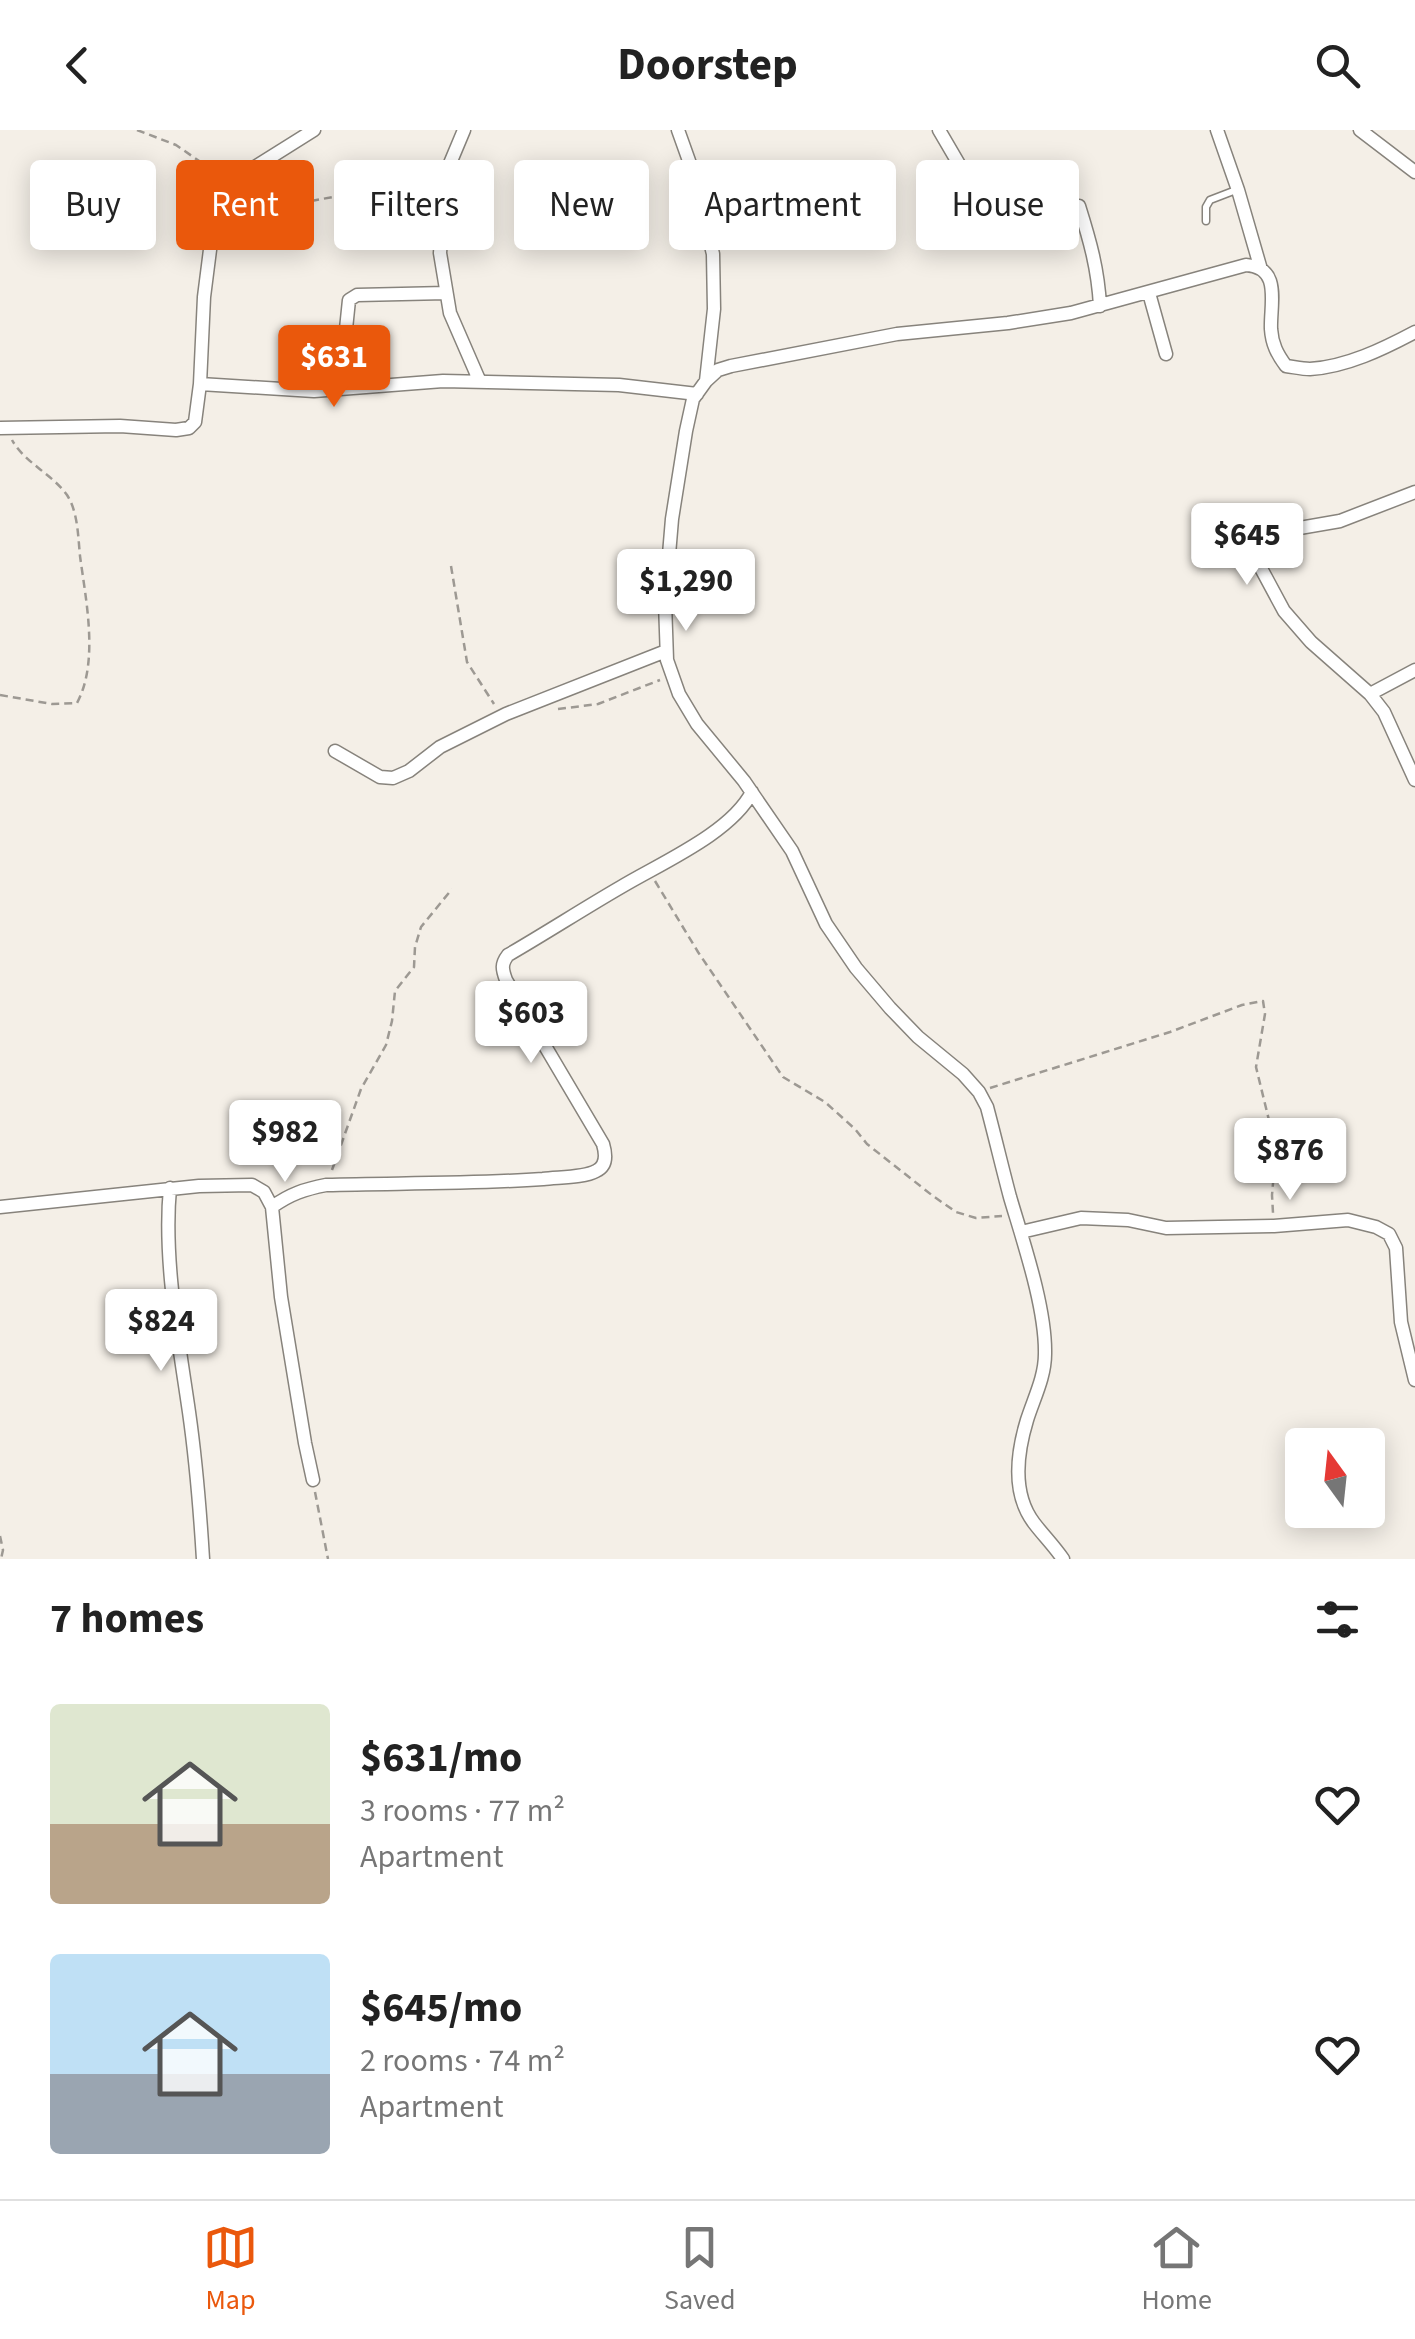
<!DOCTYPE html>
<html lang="en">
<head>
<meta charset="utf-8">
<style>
	:root { --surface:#fff; --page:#f2f2f2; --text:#222; --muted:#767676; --line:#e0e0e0; --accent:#ea580c }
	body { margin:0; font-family:"Source Sans 3",sans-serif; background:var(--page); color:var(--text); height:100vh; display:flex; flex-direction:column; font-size:38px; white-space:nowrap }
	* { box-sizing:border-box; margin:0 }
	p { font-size:32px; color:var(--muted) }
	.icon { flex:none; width:55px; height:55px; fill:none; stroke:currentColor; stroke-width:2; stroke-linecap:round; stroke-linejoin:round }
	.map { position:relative; height:1429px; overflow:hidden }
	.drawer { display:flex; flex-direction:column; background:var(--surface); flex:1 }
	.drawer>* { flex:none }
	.hud { position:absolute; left:30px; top:30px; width:1355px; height:90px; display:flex; gap:20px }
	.needle { width:65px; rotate:345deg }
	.buttons { position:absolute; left:1285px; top:1298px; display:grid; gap:20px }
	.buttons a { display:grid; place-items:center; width:100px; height:100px; border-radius:10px; background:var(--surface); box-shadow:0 5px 25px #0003; font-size:50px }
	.price { position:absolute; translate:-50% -85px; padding:0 22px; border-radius:10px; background:#fff; color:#222; font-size:32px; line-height:65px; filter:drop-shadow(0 2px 5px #0008) }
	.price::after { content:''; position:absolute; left:50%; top:60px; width:30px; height:22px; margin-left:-15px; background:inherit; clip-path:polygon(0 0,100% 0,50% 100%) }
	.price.current { background:var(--accent); color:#fff }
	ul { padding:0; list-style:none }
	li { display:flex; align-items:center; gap:30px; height:250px; padding:0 50px }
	li span { display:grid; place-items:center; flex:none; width:280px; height:200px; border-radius:10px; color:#555 }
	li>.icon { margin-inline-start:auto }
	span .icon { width:120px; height:120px; fill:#fffc; stroke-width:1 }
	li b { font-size:42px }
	h2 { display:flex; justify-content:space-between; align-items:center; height:120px; padding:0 50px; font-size:42px }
	.tag { padding:0 35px; border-radius:10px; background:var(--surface); box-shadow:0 5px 25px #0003; font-size:35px; line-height:90px }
	.tag.current { background:var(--accent); color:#fff }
	header { display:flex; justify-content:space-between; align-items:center; height:130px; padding:0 50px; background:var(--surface); font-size:45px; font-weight:700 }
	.tab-bar { display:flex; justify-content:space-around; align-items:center; height:140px; border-top:2px solid var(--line); background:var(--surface); font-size:28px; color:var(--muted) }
	.tab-bar a { display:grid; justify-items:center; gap:5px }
	.tab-bar .current { color:var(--accent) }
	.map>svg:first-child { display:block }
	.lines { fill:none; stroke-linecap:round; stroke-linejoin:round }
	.service-casing { stroke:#87837c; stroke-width:9 }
	.minor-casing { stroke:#87837c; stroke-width:15 }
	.path { stroke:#9d9993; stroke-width:2.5; stroke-dasharray:8 5; stroke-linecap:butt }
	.service { stroke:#fff; stroke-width:6 }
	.minor { stroke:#fff; stroke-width:12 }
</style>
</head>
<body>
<header><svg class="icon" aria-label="back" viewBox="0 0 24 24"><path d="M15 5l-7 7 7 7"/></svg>Doorstep<svg class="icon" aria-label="search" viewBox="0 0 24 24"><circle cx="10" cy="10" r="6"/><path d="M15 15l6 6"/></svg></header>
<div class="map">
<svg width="1415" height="1429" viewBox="0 0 1415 1429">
	<rect width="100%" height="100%" fill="#f4efe7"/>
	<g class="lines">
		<defs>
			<path id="service" d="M1206 91V77L1210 70 1236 60"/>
			<path id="minor" d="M464 0 446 43 440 123 450 183 480 252
				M678 0 693 42 713 124 714 179 706 251
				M939 0 970 53 989 92
				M1217 0 1238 60 1260 136
				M1360 0 1415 42
				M231 52 314 0
				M1079 76C1090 111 1098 139 1100 176
				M1149 163 1166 224
				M200 254 204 167 211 112 228 51
				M348 258 346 199 349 170 357 165 446 163
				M0 298 120 296 176 300 189 298 195 292 200 254 314 261 443 251 619 255 697 264
				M1415 362 1340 391 1254 406 1249 416 1284 481 1311 512 1370 564 1384 582 1415 650
				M1370 564 1415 540
				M335 621 380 647 393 648 409 641 440 617 506 584 666 521
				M170 1058C163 1129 179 1212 189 1282 196 1331 200 1380 203 1429
				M0 1077 199 1056 252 1055 264 1062 272 1077 281 1167 305 1313 313 1350
				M272 1077C290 1064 305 1059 326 1055 398 1053 470 1054 543 1049 557 1047 584 1048 596 1041 607 1036 606 1024 603 1014L506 850C502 839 501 834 508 825 546 803 583 779 621 757 661 733 731 703 752 662
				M1021 1102 1081 1088 1128 1090 1166 1098 1274 1096 1348 1090 1376 1097 1389 1104 1396 1118 1401 1192 1415 1250
				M1063 1429C1054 1416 1044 1406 1034 1393 1012 1364 1017 1323 1027 1290 1034 1268 1045 1247 1045 1224 1046 1178 1023 1111 1010 1067 1002 1037 995 1007 987 977L979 962 963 944 918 907 890 878 856 838 826 794 792 721 744 651 697 594 679 564 667 530 665 472 672 389 686 301 693 269 706 251 718 240 731 236 897 204 1008 193 1071 183 1246 135C1282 137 1270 174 1271 199 1272 214 1277 224 1286 236 1294 237 1302 239 1310 239 1346 237 1383 219 1415 202"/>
		</defs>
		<use href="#service" class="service-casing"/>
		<use href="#minor" class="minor-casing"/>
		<path class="path" d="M137 0 176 15 218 44
			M248 58 286 70 311 71 360 62
			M451 436 467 532 494 574
			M0 565 52 574 77 573C99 532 86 471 80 426 78 406 78 382 67 365 52 344 25 333 12 310
			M558 579 598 574 660 550
			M655 751 698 822 783 947 825 972 855 999 867 1014 933 1066 956 1082 976 1088 1002 1086
			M990 958 1170 902 1242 875 1263 871 1265 884 1256 937 1276 1019 1272 1065 1273 1083
			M332 1040 361 959 386 915 392 891 395 861 414 837 415 817 421 797 452 759
			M315 1362 328 1429
			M0 1406 3 1420 1 1429"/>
		<use href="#service" class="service"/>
		<use href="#minor" class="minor"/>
	</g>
</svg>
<div class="buttons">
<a><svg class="needle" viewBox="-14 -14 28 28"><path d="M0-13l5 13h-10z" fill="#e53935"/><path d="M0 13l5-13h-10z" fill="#767676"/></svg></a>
</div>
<b class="price current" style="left:334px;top:280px">$631</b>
<b class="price" style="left:1247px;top:458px">$645</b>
<b class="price" style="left:686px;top:504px">$1,290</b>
<b class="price" style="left:531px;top:936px">$603</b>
<b class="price" style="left:285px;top:1055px">$982</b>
<b class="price" style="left:1290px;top:1073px">$876</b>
<b class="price" style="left:161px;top:1244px">$824</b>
<div class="hud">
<a class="tag">Buy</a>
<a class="tag current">Rent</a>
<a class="tag">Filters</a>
<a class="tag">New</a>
<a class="tag">Apartment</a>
<a class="tag">House</a>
</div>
</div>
<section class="drawer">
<h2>7 homes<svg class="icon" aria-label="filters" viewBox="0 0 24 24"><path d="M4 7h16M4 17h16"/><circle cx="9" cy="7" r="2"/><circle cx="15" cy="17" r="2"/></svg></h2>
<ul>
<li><span style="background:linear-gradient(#dfe7d0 60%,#b9a48a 0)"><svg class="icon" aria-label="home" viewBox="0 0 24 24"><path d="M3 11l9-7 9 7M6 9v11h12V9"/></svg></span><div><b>$631/mo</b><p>3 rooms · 77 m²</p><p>Apartment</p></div><svg class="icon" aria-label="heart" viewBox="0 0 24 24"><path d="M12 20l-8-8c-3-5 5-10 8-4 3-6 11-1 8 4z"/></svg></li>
<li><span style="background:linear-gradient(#bfe0f5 60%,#9aa5b1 0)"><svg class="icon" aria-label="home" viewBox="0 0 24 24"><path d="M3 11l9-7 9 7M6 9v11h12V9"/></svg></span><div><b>$645/mo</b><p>2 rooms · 74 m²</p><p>Apartment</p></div><svg class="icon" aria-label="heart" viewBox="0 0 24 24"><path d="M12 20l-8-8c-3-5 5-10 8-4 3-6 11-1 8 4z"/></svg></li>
</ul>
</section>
<nav class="tab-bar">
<a class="current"><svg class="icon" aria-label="map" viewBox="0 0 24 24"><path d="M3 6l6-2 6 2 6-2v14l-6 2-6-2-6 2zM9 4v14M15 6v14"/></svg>Map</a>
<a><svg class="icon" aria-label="saved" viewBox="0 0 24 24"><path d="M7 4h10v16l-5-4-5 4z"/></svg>Saved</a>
<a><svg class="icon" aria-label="home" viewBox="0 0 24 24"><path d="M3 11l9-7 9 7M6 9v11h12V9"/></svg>Home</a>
</nav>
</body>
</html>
